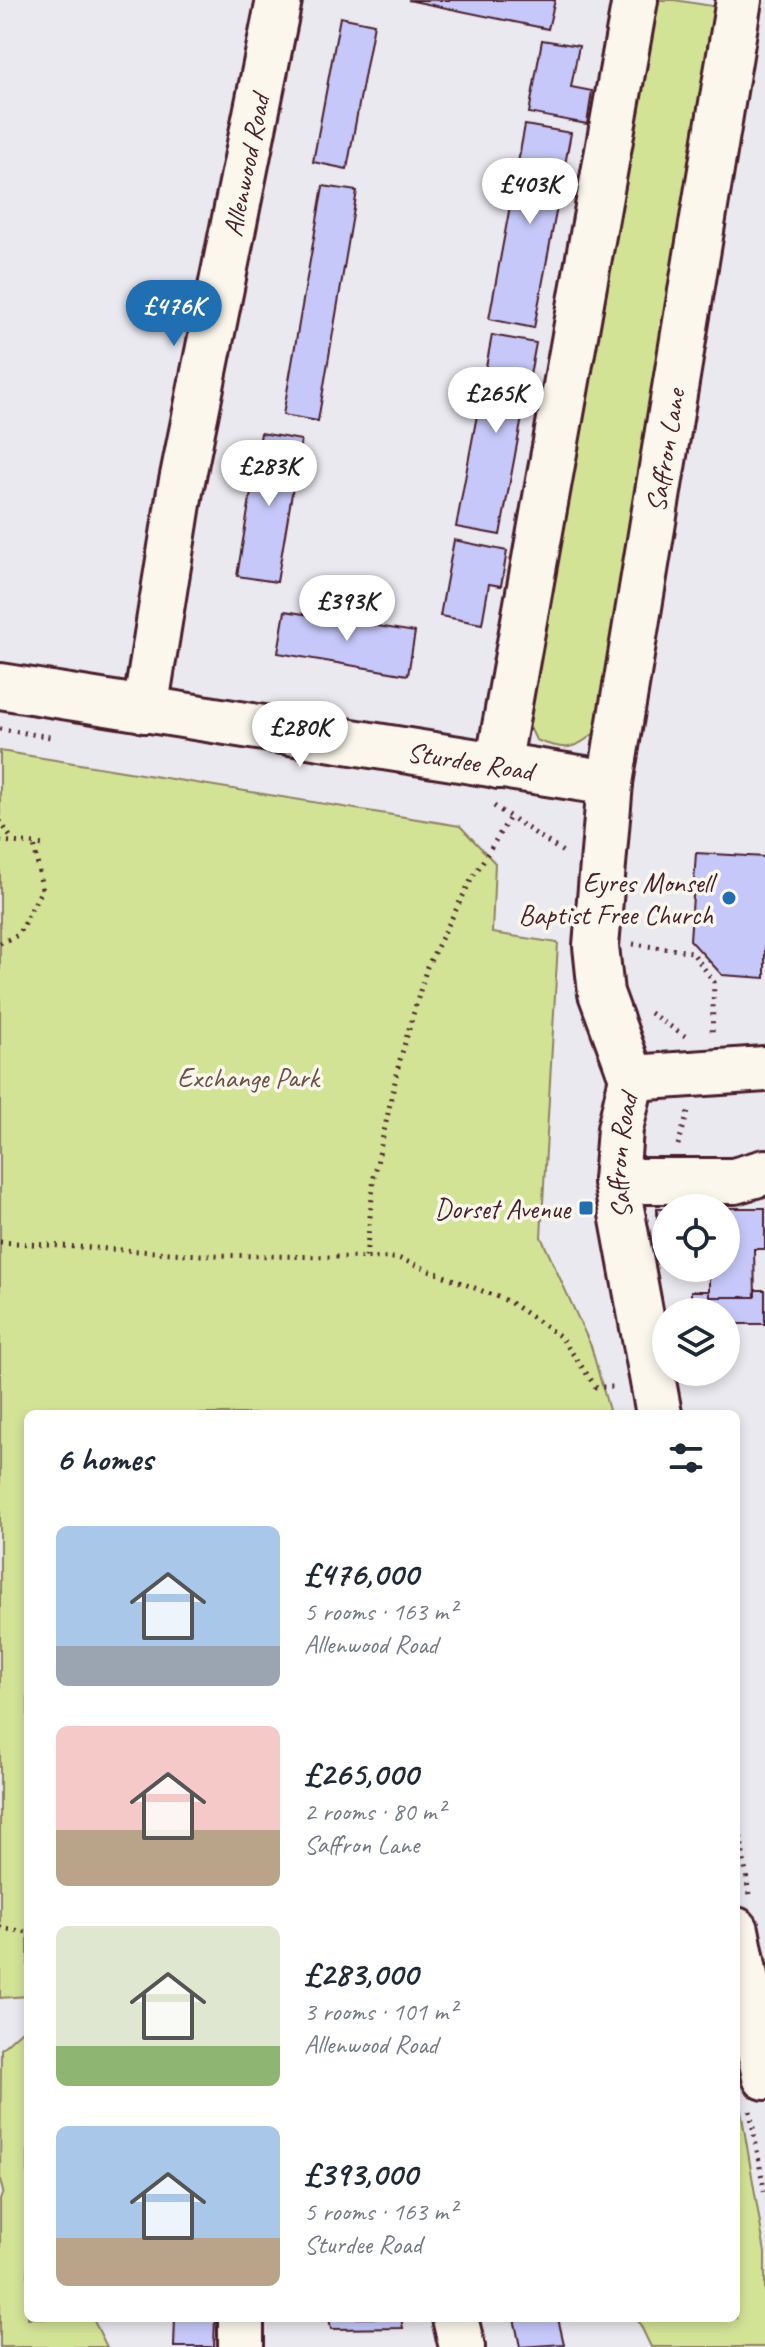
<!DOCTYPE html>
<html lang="en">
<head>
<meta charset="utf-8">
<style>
	:root { --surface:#fff; --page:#f6f6f7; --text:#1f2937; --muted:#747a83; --accent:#1f6fb2 }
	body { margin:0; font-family:Caveat,sans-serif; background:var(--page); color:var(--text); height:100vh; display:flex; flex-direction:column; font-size:30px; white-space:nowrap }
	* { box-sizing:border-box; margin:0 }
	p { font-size:26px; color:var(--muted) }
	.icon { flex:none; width:44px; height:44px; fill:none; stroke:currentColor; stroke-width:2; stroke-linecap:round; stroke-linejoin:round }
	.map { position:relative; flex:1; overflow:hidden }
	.panel { position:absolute; left:24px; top:1410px; width:716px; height:912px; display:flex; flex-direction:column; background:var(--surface); border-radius:12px; box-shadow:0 4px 12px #0003 }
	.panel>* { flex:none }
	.buttons { position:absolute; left:652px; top:1194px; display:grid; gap:16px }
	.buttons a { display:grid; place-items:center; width:88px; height:88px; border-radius:50%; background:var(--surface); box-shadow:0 4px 12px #0003; font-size:40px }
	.price { position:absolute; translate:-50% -68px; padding:0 18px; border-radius:28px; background:#fff; color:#222; font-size:26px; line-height:52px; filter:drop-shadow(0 2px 4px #0008) }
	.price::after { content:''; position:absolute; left:50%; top:48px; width:24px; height:18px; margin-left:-12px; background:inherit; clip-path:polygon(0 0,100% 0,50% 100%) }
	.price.active { background:var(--accent); color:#fff }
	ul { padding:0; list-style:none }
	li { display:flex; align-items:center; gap:24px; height:200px; padding:0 32px }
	li span { display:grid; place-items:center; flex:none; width:224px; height:160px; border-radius:12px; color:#555 }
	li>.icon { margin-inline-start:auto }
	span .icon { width:96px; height:96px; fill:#fffc; stroke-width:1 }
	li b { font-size:34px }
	h2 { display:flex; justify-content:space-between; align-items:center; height:96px; padding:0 32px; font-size:34px }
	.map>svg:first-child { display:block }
	.green { fill:#d3e396; stroke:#8e8160; stroke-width:2 }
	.building { fill:#c6c8fa; stroke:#4a1f2b; stroke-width:2 }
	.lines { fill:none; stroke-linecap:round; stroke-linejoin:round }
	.minor-casing { stroke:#4a1f2b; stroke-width:50 }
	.major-casing { stroke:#4a1f2b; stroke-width:50 }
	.path { stroke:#4a1f2b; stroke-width:5; stroke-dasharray:2 6; stroke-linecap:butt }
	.minor { stroke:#fbf7ec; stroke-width:44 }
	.major { stroke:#fbf7ec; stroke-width:44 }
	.poi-dot { fill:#1f6fb2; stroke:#fbf7ec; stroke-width:3 }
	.labels { text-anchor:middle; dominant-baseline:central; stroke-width:7; stroke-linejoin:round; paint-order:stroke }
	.street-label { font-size:28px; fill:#4a1f2b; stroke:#fbf7ec }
	.poi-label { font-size:28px; fill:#4a1f2b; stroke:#fbf7ec; text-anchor:end }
	.park-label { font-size:28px; fill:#6c5046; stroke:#fbf7ec }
</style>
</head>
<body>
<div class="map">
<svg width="765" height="2347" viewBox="0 0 765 2347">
	<rect width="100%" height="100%" fill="#ebe9f0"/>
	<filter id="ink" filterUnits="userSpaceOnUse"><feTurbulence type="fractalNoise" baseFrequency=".0125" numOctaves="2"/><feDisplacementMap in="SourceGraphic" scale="16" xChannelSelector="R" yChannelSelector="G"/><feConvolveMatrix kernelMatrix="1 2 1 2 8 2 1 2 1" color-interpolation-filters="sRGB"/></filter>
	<g filter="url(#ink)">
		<path class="green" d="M648 0H674L719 7 598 730C574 751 565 751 536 740L525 717Z
			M0 751 460 826 495 863 492 933 558 943 541 1237 591 1346 610 1414H28V1996L0 1998Z
			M22 2030 28 2031V2318H88L94 2321 107 2347H0V2200L3 2192 0 2179 1 2049Z
			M736 2081 765 2253V2347H651L637 2318H736Z"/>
		<path class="building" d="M408 0H555L548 29Z
			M340 17 374 24 347 169 313 162Z
			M542 40 579 46 571 87 592 91 587 124 529 113Z
			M525 125 571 133 534 328 489 319Z
			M323 186 357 191 318 421 283 415Z
			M492 335 536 343 500 535 456 527Z
			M261 433 301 440 277 582 237 576Z
			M454 540 507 551 501 586 489 584 482 624 440 616Z
			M285 611 415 632 408 675 278 653Z
			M696 853 765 857V978L722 975 690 940Z
			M726 1208H765V1249H754L755 1297H709V1268H726Z
			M657 1209H666V1252H658Z
			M755 1290H765V1324H726V1312H691V1291H709V1297H755Z
			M175 2318H215L214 2347H174Z
			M329 2318H401L403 2328 331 2329Z
			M514 2318H558L564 2344 520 2347Z"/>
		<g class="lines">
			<defs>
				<g id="minor">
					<path id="s1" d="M0 686 610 783"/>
					<path id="s2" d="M145 710 180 491 279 0"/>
					<path d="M498 766 635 0"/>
					<path d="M632 1078 765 1069"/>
					<path d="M616 1181H734L765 1172"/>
					<path d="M455 2318 462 2347"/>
					<path d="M241 2347V2318"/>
				</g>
				<g id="major">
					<path id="s3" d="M659 1414 616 1181 620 1129 632 1078 601 993 596 946 610 783 739 0"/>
					<path d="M736 1930 765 2077"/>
				</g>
			</defs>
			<use href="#minor" class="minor-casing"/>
			<use href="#major" class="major-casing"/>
			<path class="path" d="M0 729 50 737
				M494 806 566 854
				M0 821 13 841
				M0 841 46 845
				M0 943 18 935 42 889 34 844
				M633 944 692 952 714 982 712 1035
				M650 1013 685 1036
				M678 1145 688 1112
				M0 1242 201 1255 398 1258 508 1301 561 1337 596 1387H617
				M366 1257 374 1177 399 1063 427 967 470 882 510 817
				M736 1805 749 1895
				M0 1928 28 1932
				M750 2111 765 2195"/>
			<use href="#minor" class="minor"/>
			<use href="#major" class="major"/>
		</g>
	</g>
	<g class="poi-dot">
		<circle cx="729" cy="898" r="8"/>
		<rect x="578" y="1200" width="16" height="16" rx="4"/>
	</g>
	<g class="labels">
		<g class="street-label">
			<text stroke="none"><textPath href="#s2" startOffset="554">Allenwood Road</textPath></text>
			<text stroke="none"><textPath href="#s3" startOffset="980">Saffron Lane</textPath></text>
			<text stroke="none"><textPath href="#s1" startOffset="476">Sturdee Road</textPath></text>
			<text stroke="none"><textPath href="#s3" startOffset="262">Saffron Road</textPath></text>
		</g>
		<g class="poi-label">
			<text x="713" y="882">Eyres Monsell<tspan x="713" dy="32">Baptist Free Church</tspan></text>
			<text x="570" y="1208">Dorset Avenue</text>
		</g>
		<g class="park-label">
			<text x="248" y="1077">Exchange Park</text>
		</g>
	</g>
</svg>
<div class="buttons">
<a><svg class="icon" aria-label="locate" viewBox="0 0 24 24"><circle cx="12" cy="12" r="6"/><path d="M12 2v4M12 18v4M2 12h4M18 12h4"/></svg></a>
<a><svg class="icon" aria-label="layers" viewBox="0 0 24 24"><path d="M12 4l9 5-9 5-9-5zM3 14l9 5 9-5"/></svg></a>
</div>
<b class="price" style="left:530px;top:226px">£403K</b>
<b class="price active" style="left:174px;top:348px">£476K</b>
<b class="price" style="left:496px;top:435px">£265K</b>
<b class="price" style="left:269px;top:508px">£283K</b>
<b class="price" style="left:347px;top:643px">£393K</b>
<b class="price" style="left:300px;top:769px">£280K</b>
<section class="panel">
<h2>6 homes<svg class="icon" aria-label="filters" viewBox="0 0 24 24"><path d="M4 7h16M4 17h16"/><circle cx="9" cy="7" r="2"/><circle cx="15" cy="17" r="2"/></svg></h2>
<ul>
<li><span style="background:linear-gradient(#a9c7e8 75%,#9aa5b1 0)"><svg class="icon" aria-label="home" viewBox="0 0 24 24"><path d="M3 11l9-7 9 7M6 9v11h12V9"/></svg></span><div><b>£476,000</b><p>5 rooms · 163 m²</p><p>Allenwood Road</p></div></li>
<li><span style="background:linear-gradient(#f6c9c9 65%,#b9a48a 0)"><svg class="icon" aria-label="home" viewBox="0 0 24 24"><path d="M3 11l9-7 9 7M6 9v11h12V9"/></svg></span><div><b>£265,000</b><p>2 rooms · 80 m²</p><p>Saffron Lane</p></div></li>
<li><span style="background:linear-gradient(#dfe7d0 75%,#8fb573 0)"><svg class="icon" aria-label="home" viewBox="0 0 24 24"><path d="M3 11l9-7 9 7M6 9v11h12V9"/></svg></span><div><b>£283,000</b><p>3 rooms · 101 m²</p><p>Allenwood Road</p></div></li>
<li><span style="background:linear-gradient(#a9c7e8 70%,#b9a48a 0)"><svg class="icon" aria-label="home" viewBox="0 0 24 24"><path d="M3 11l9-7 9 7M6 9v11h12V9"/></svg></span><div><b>£393,000</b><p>5 rooms · 163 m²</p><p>Sturdee Road</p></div></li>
</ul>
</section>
</div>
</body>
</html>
